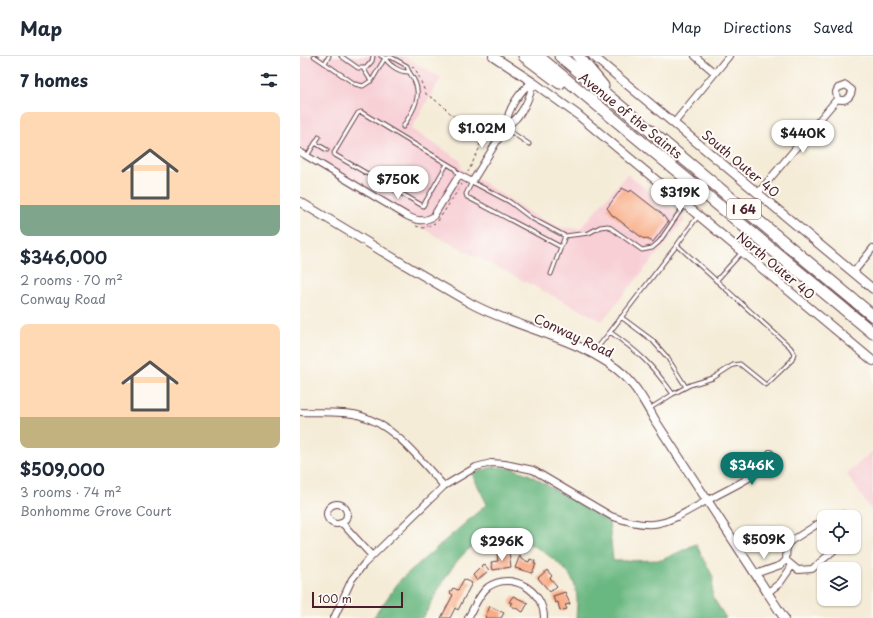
<!DOCTYPE html>
<html lang="en">
<head>
<meta charset="utf-8">
<style>
	:root { --surface:#fff; --page:#f6f6f7; --text:#1f2937; --muted:#747a83; --line:#e0e1e3; --accent:#0f766e }
	body { margin:0; font-family:"Playpen Sans",sans-serif; background:var(--page); color:var(--text); height:100vh; display:flex; flex-direction:column; font-size:15px; white-space:nowrap }
	* { box-sizing:border-box; margin:0 }
	p { font-size:13px; color:var(--muted) }
	.icon { flex:none; width:22px; height:22px; fill:none; stroke:currentColor; stroke-width:2; stroke-linecap:round; stroke-linejoin:round }
	.map { position:relative; flex:1; overflow:hidden }
	.drawer { display:flex; flex-direction:column; background:var(--surface); width:300px }
	.drawer>* { flex:none }
	.fabs { position:absolute; left:517px; top:454px; display:grid; gap:8px }
	.fabs a { display:grid; place-items:center; width:44px; height:44px; border-radius:8px; background:var(--surface); box-shadow:0 1px 3px #0004; font-size:20px }
	.scale { position:absolute; left:12px; bottom:10px; width:91px; box-sizing:border-box; padding-left:4px; border:2px solid #4a1f2b; border-top:0; font-size:11px; line-height:14px; white-space:nowrap; color:#4a1f2b; -webkit-text-stroke:3px #fdfcf7; paint-order:stroke }
	.price { position:absolute; translate:-50% -34px; padding:0 9px; border-radius:14px; background:#fff; color:#222; font-size:13px; line-height:26px; filter:drop-shadow(0 1px 2px #0008) }
	.price::after { content:''; position:absolute; left:50%; top:24px; width:12px; height:9px; margin-left:-6px; background:inherit; clip-path:polygon(0 0,100% 0,50% 100%) }
	.price.selected { background:var(--accent); color:#fff }
	ul { padding:0; list-style:none }
	li { display:grid; align-content:center; gap:8px; height:212px; padding:0 20px }
	li span { display:grid; place-items:center; height:124px; border-radius:8px; color:#555 }
	li>.icon { margin-inline-start:auto }
	span .icon { width:72px; height:72px; fill:#fffc; stroke-width:1 }
	li b { font-size:17px }
	h2 { display:flex; justify-content:space-between; align-items:center; height:48px; padding:0 20px; font-size:17px }
	header { display:flex; align-items:center; gap:24px; box-sizing:border-box; height:56px; padding:0 20px; background:var(--surface); border-bottom:1px solid var(--line) }
	header strong { font-size:19px }
	nav { display:flex; gap:22px; margin-inline-start:auto; font-size:14px }
	main { display:flex; flex:1; min-height:0 }
	.map>svg:first-child { display:block }
	.built { fill:#f7cfd5 }
	.forest { fill:#6bb881; stroke:#5a6c56 }
	.building { fill:#f8ac85 }
	.lines { fill:none; stroke-linecap:round; stroke-linejoin:round }
	.service-casing { stroke:#643e45; stroke-width:5 }
	.minor-casing { stroke:#643e45; stroke-width:8 }
	.tertiary-casing { stroke:#643e45; stroke-width:10 }
	.motorway-casing { stroke:#643e45; stroke-width:13 }
	.path { stroke:#643e45; stroke-width:1; stroke-dasharray:3 3; stroke-linecap:butt }
	.service { stroke:#fff; stroke-width:3 }
	.minor { stroke:#fff; stroke-width:6 }
	.tertiary { stroke:#fff; stroke-width:8 }
	.motorway { stroke:#fff; stroke-width:11 }
	.labels { text-anchor:middle; dominant-baseline:central; stroke-width:4; stroke-linejoin:round; paint-order:stroke }
	.shield { fill:#fdfcf7; stroke:#806168; stroke-width:1 }
	.shield-label { font-size:12px; font-weight:bold; fill:#4a1f2b }
	.street-label { font-size:13px; fill:#4a1f2b; stroke:#fdfcf7 }
</style>
</head>
<body>
<header>
<strong>Map</strong>
<nav><a>Map</a><a>Directions</a><a>Saved</a></nav>
</header>
<main>
<section class="drawer">
<h2>7 homes<svg class="icon" aria-label="filters" viewBox="0 0 24 24"><path d="M4 7h16M4 17h16"/><circle cx="9" cy="7" r="2"/><circle cx="15" cy="17" r="2"/></svg></h2>
<ul>
<li><span style="background:linear-gradient(#ffd9b3 75%,#7fa58c 0)"><svg class="icon" aria-label="home" viewBox="0 0 24 24"><path d="M3 11l9-7 9 7M6 9v11h12V9"/></svg></span><div><b>$346,000</b><p>2 rooms · 70 m²</p><p>Conway Road</p></div></li>
<li><span style="background:linear-gradient(#ffd9b3 75%,#c2b280 0)"><svg class="icon" aria-label="home" viewBox="0 0 24 24"><path d="M3 11l9-7 9 7M6 9v11h12V9"/></svg></span><div><b>$509,000</b><p>3 rooms · 74 m²</p><p>Bonhomme Grove Court</p></div></li>
</ul>
</section>
<div class="map">
<svg width="573" height="562" viewBox="0 0 573 562">
	<rect width="100%" height="100%" fill="#fdfcf7"/>
	<filter id="ink" filterUnits="userSpaceOnUse"><feTurbulence type="fractalNoise" baseFrequency=".025" numOctaves="2"/><feDisplacementMap in="SourceGraphic" scale="8" xChannelSelector="R" yChannelSelector="G"/><feConvolveMatrix kernelMatrix="1 2 1 2 8 2 1 2 1" color-interpolation-filters="sRGB"/></filter>
	<filter id="wash" filterUnits="userSpaceOnUse"><feTurbulence type="fractalNoise" baseFrequency=".012" numOctaves="4" result="noise"/><feDisplacementMap in="SourceGraphic" scale="16" xChannelSelector="R" yChannelSelector="G"/><feGaussianBlur stdDeviation="0.9" result="paint"/><feColorMatrix in="noise" values="0 0 0 0 0 0 0 0 0 0 0 0 0 0 0 0 0 1.4 0 .05"/><feComposite in="paint" operator="in"/></filter>
	<g filter="url(#wash)">
		<rect width="100%" height="100%" fill="#f5ecd8"/>
		<path class="built" d="M0 0H104L141 22 111 73 160 104 162 113 181 125 238 162 261 171 280 173 327 118 385 164 302 265 138 181 0 99Z
			M573 395V457L547 418Z"/>
		<path class="forest" d="M192 411 212 412 230 419 309 466 313 505 362 504 396 488 413 521 412 540 426 562H276C277 549 279 536 272 523 264 508 235 488 219 484 209 481 182 484 174 489 150 506 137 538 123 562H73L101 523 187 448 172 418Z"/>
		<g id="blocks">
			<path class="building" d="M322 132 330 136 331 134 362 158 368 166 353 186 345 182 344 183 312 159 307 152Z
				M209 496 211 511 193 514 191 506 198 505 197 498Z
				M220 499 221 503 229 506 230 503 235 505 234 508H236L232 517 215 512Z
				M184 508 189 514 177 525 173 519Z
				M247 514 252 520 250 522 257 530 250 536 238 522Z
				M164 523 172 527 158 554 155 552 150 562H141L153 539 150 537 153 532 158 534Z
				M265 536 270 548 265 549 267 553 260 555 258 546 255 547 253 540Z
				M213 540 228 547 223 556 210 549 212 547 209 546Z
				M190 550 204 557 201 562H185Z"/>
		</g>
	</g>
	<g filter="url(#ink)">
		<use href="#blocks" fill-opacity="0" stroke="#643e45" stroke-width="1"/>
		<g class="lines">
			<defs>
				<path id="service" d="M14 0 55 28 63 30 72 24 85 2 81 0
					M41 0 58 12H66L72 5 73 0
					M25 7 29 0
					M63 12 71 25
					M103 71C112 56 123 41 114 24 111 18 108 16 107 10L91 1 85 2C89 9 99 16 108 16
					M205 72 229 88
					M15 87 27 94
					M7 100 19 81
					M147 108 123 150 35 99 34 97 58 57 61 56 154 112 159 119
					M265 180 289 177 300 171 308 170 342 194 352 192 359 186 385 148
					M377 189 398 160
					M251 218 261 191 167 141 166 138 172 126 210 146 231 162 265 180 261 191
					M416 225 442 196
					M321 261 352 284 367 301 386 331
					M310 276 377 189 490 291 494 297 492 304 466 329 440 308 433 309 413 322 390 329 373 338
					M293 297 310 276C339 296 352 309 373 338L349 353"/>
				<path id="minor" d="M395 0 415 17
					M233 26C231 40 221 63 207 69 206 55 221 33 233 26Z
					M374 67 429 0
					M0 96 107 160C117 165 123 166 133 161L159 119 172 126 207 69
					M458 137 537 43 536 36 538 32 546 29 552 34C551 42 545 46 537 43
					M553 217 573 192
					M0 356C19 357 40 355 58 359 94 368 120 404 144 430
					M27 458a10 10 0 1 1 20 0a10 10 0 1 1-20 0Z
					M530 461 537 458 545 459 547 461
					M524 464 491 485 487 489 486 504 498 514 512 513 538 491
					M42 467 72 500
					M455 518 481 509 486 504
					M467 537 480 527 492 510
					M34 562 52 523 64 508 144 430 176 411 191 407 205 408 233 414 311 460C359 478 370 464 410 443 430 432 451 423 468 408L470 397
					M168 562C174 552 179 538 188 531 212 514 244 535 244 562"/>
				<path id="tertiary" d="M193 0 234 27 278 59 573 305
					M293 0 573 233
					M0 146C57 180 114 215 172 248 218 273 286 283 325 320 338 333 347 350 356 366L484 562"/>
				<path id="motorway" d="M224 0 260 27
					M238 0 573 277
					M260 0 573 260
					M278 0 303 30"/>
			</defs>
			<use href="#service" class="service-casing"/>
			<use href="#minor" class="minor-casing"/>
			<use href="#tertiary" class="tertiary-casing"/>
			<use href="#motorway" class="motorway-casing"/>
			<path class="path" d="M112 10 117 16 126 38 141 48 153 60 170 67 178 76 180 91 168 116
				M138 165 162 128
				M116 170 123 172 135 167"/>
			<use href="#service" class="service"/>
			<use href="#minor" class="minor"/>
			<use href="#tertiary" class="tertiary"/>
			<use href="#motorway" class="motorway"/>
		</g>
	</g>
	<g class="labels">
		<rect class="shield" x="427" y="143" width="34" height="20" rx="3"/>
		<g class="shield-label">
			<text x="444" y="153">I 64</text>
		</g>
		<g class="street-label">
			<text transform="translate(331 59) rotate(39)">Avenue of the Saints</text>
			<text transform="translate(441 107) rotate(40)">South Outer 40</text>
			<text transform="translate(476 209) rotate(40)">North Outer 40</text>
			<text transform="translate(274 279) rotate(25)">Conway Road</text>
		</g>
	</g>
</svg>
<div class="fabs">
<a><svg class="icon" aria-label="locate" viewBox="0 0 24 24"><circle cx="12" cy="12" r="6"/><path d="M12 2v4M12 18v4M2 12h4M18 12h4"/></svg></a>
<a><svg class="icon" aria-label="layers" viewBox="0 0 24 24"><path d="M12 4l9 5-9 5-9-5zM3 14l9 5 9-5"/></svg></a>
</div>
<div class="scale">100 m</div>
<b class="price" style="left:182px;top:93px">$1.02M</b>
<b class="price" style="left:503px;top:98px">$440K</b>
<b class="price" style="left:98px;top:144px">$750K</b>
<b class="price" style="left:380px;top:157px">$319K</b>
<b class="price selected" style="left:452px;top:430px">$346K</b>
<b class="price" style="left:464px;top:504px">$509K</b>
<b class="price" style="left:202px;top:506px">$296K</b>
</div>
</main>
</body>
</html>
